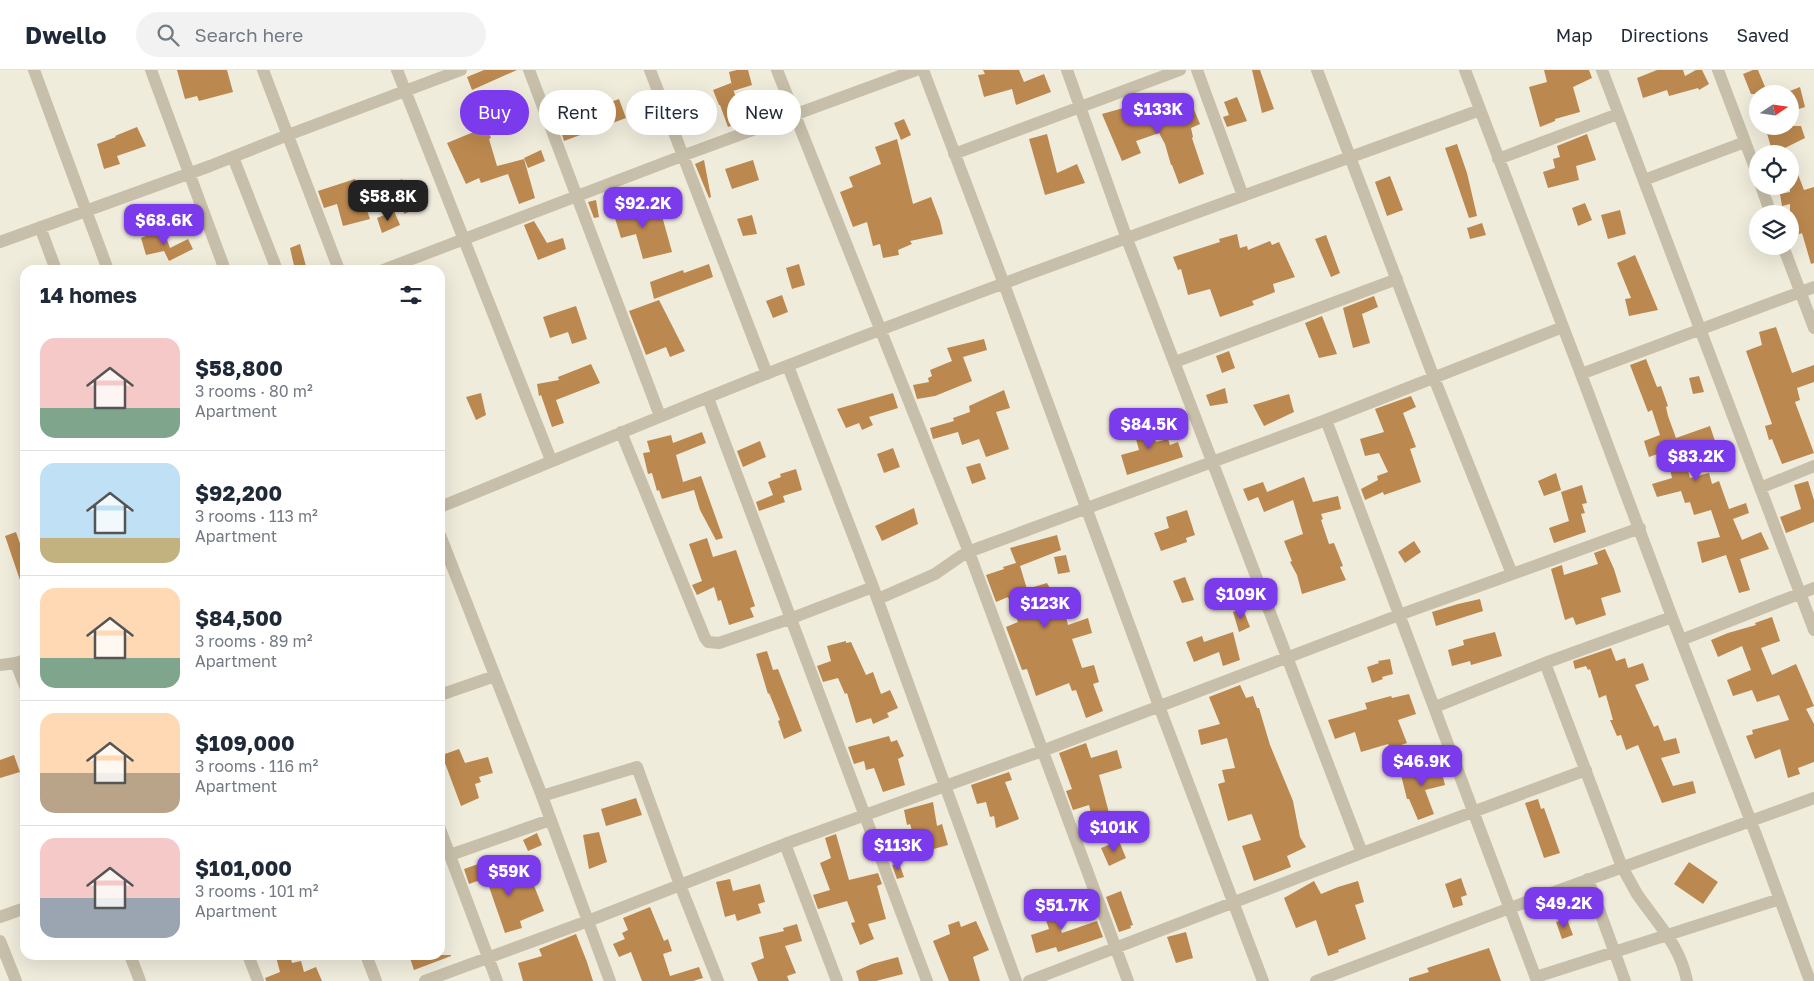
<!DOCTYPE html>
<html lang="en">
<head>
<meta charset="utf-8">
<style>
	:root { --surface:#fff; --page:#f2f2f3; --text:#1f2937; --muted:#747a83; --line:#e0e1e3; --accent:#7c3aed }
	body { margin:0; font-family:"Golos Text",sans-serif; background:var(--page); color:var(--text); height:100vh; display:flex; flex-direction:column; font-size:19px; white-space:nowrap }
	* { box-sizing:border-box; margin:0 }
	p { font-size:16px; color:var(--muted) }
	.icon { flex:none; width:28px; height:28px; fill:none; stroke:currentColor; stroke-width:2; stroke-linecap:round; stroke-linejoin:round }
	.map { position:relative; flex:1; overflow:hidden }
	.details { position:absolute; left:20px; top:195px; width:425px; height:695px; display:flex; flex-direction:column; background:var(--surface); border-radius:15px; box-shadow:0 5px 20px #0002 }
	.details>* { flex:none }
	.top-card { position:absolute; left:460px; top:20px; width:475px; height:45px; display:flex; gap:10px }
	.needle { width:32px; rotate:77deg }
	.tools { position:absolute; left:1749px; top:15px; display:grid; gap:10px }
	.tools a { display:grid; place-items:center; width:50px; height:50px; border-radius:50%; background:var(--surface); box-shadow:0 5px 20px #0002; font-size:25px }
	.price { position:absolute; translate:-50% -42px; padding:0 11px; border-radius:10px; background:var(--accent); color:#fff; font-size:16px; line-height:32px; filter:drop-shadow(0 1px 2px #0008) }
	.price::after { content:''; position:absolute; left:50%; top:30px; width:15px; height:11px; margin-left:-8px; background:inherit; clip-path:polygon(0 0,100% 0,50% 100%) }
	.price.current { background:#222; color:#fff }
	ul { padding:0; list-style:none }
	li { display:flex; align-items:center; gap:15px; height:125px; padding:0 20px }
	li+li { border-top:1px solid var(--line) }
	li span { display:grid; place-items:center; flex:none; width:140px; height:100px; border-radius:15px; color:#555 }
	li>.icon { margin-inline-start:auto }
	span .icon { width:60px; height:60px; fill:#fffc; stroke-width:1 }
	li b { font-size:21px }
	h2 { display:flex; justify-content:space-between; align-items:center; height:60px; padding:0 20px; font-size:21px }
	.chip { padding:0 18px; border-radius:22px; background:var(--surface); box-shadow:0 5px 20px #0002; font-size:18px; line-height:45px }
	.chip.current { background:var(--accent); color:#fff }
	header { display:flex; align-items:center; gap:30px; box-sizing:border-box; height:70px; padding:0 25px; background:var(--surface); border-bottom:1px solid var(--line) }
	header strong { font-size:24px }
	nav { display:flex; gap:28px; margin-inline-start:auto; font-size:18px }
	.search { width:350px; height:45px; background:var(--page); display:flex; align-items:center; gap:12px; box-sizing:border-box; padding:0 18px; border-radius:28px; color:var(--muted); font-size:19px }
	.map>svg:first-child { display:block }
	.building { fill:#bb884f }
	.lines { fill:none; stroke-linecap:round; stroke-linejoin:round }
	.street { stroke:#c7bfa9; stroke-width:12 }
</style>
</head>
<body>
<header>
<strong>Dwello</strong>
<div class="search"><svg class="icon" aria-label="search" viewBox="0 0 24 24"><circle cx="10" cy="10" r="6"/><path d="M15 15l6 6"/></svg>Search here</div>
<nav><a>Map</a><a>Directions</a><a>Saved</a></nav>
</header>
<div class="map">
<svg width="1814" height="911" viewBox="0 0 1814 911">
	<rect width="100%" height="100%" fill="#f0ecdc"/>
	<path class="building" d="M177 0H227L233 22 199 31 197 26 185 29Z
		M484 0H517L472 20 467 7Z
		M737 0H748L752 15 733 21 729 2Z
		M983 0H1019L1024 12 1044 4 1051 22 1016 35 1012 19 984 27 978 5 985 4Z
		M1252 0H1260L1274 39 1262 43Z
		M1544 0H1589L1592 8 1573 17 1580 42 1555 49V51L1540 57 1529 17 1547 12Z
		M1657 0H1683L1685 6 1696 0H1702L1709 14 1699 20 1698 18 1669 26 1667 20 1643 28 1637 8Z
		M1753 0H1758L1768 24H1751L1743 4Z
		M731 13 744 51 728 57 720 35H719L713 20Z
		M1800 17 1805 37 1790 42V21Z
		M584 21 590 39 619 29 626 48 564 71 560 58 577 51 568 27Z
		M1237 27 1247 51 1227 57 1223 47 1229 45 1224 32Z
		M1156 30 1162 42 1167 40 1169 44 1192 35 1200 54 1191 58 1193 67 1192 68 1204 104 1179 114 1172 95H1171L1165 74 1159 63 1136 71 1141 83 1122 91 1102 44 1141 33 1142 37Z
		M483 48 491 68 489 69 497 96 524 89 535 128 519 134 508 104 481 113 479 108 466 114 447 73 476 61 473 50Z
		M904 49 911 65 901 70 894 53Z
		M1765 56H1801L1805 68 1785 78 1772 81Z
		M137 57 146 76 117 86 120 94 104 99 97 74 116 67 115 66Z
		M1047 64 1057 103 1077 94 1085 113 1045 125 1029 69Z
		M1587 64 1596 90 1576 96 1579 110 1548 118 1543 102 1555 98 1553 89 1560 87 1557 76Z
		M897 69 913 134 931 127 940 151 943 164 910 171 912 174 898 180 899 185 883 188 880 174 873 176 867 152 853 157 840 122 853 117 849 107 881 94 875 77Z
		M1457 74 1467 103 1477 146 1469 148 1445 78Z
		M541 80 545 91 528 98 524 88Z
		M1790 86H1791L1804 120 1814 117V193L1811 194 1802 163 1790 168V134L1782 136 1780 124 1790 122Z
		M704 90 711 127 709 128 695 94Z
		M753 90 759 110 732 119 725 99Z
		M1390 106 1403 140 1387 146 1375 112Z
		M355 109 360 130 363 129 370 149 343 156 337 134 324 138 318 121Z
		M402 109 415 139 404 144 400 110Z
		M596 130 599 147 594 148 588 132Z
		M625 131 629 141 649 133 653 149 662 146 672 182 643 189 636 164 621 168 611 135Z
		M1585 133 1592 150 1578 156 1572 138Z
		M1620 140 1626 164 1608 169 1601 145Z
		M394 141 400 155 382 163 377 148Z
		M752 145 757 164 743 166 737 149Z
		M534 151 547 173 563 168 566 179 538 190 524 155Z
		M1482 153 1486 165 1470 169 1467 158Z
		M163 159 170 178 188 169 193 179 169 191 164 181 146 185 141 168Z
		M1237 164 1240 178 1247 176 1248 180 1270 171 1272 175 1279 172 1295 207 1273 214 1275 222 1252 231 1254 235 1220 247 1210 219 1188 225 1181 199 1178 200 1173 187 1220 172 1219 169Z
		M1326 165 1340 203 1331 207 1315 169Z
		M300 174 307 200H295L290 178Z
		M1635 185 1658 240 1629 246 1625 229 1631 228 1617 193Z
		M709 194 713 207 654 229 650 212 683 200 684 203Z
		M799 194 805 215 792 219 786 198Z
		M782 225 788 242 773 248 766 231Z
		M1374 226 1378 237 1362 244 1370 273 1353 278 1343 238Z
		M659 230 685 281 670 287 666 277 646 285 629 241Z
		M576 236 587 269 572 274 568 262 550 268 543 247Z
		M1322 246 1337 284 1319 288 1305 253Z
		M1776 257 1792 303 1814 295V312L1797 318 1800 330 1795 332 1814 383 1782 394 1772 369 1769 370 1765 356 1772 354 1746 281 1762 275 1759 262Z
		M984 269 987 280 963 287 972 311 935 326 917 329 913 315 929 312 928 308 932 306 930 300 952 291 947 278Z
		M1229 281 1235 298 1222 303 1216 286Z
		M1646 289 1657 317 1661 316 1668 336 1666 337 1668 346 1676 368 1710 356 1715 371 1705 374 1706 377 1684 386 1690 408 1709 403 1712 414 1719 411 1729 439 1746 433 1749 443 1733 449 1742 470 1761 462 1769 479 1740 489 1750 520 1739 523 1726 485 1702 493 1697 472 1720 467 1711 440 1694 445 1690 432 1685 433 1681 421 1657 427 1652 414 1672 408 1666 381 1649 387 1644 371 1660 365 1652 340 1648 342 1630 295Z
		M591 294 600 313 556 330 564 353 552 357 541 325 539 326 537 314 559 310 558 307Z
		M1699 306 1704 322 1693 324 1689 308Z
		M1225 318 1228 333 1210 336 1206 325Z
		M1004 320 1010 338 996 342 1009 379 986 387 979 369 962 375 958 362 933 369 930 358 954 351 953 348 970 342 969 336Z
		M481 323 486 345 476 350 466 327Z
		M893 323 898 338 869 347 873 355 862 360 859 353 846 358 837 339Z
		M1289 324 1294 342 1264 356 1253 335Z
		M1411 326 1416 337 1403 343 1416 377 1410 379 1421 412 1384 425 1383 422 1365 430 1361 419 1378 410 1377 406 1388 402 1379 383 1365 386 1360 369 1384 362 1375 339Z
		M1146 347 1156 372 1168 369 1170 375 1178 372 1183 387 1127 405 1121 385 1139 380 1131 351Z
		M702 362 706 373 676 385 683 412 701 406 723 468 716 470 700 440 694 420 662 429 659 420 657 421 652 403 648 404 643 383 650 382 647 371 671 365 673 373Z
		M760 371 766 387 743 397 737 381Z
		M893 378 900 397 884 403 877 384Z
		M980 393 986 409 972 414 966 397Z
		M796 399 802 420 783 426 785 432 759 441 756 432 773 425 768 412 781 407 780 404Z
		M1556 403 1561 420 1544 426 1538 411Z
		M1304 407 1313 432 1338 426 1341 439 1321 444 1323 449 1321 450 1329 474 1334 473 1343 496 1340 497 1346 510 1302 524 1297 505 1290 492 1292 491 1284 471 1303 464 1293 430 1264 442 1258 427 1248 431 1243 419 1263 412 1267 422Z
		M1808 411 1814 430V452L1786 463 1780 447 1801 439 1794 415Z
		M1582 415 1587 433 1582 434 1585 443 1581 444 1586 462 1554 473 1549 458 1569 451 1561 422Z
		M914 438 918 454 882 471 875 456Z
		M1187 440 1195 465 1186 468 1187 472 1161 481 1154 463 1169 458 1166 447Z
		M16 462 25 488V519H23L5 466Z
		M1057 465 1061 480 1020 496 1027 519 1047 513 1066 547 1068 555 1088 548 1092 563 1072 569 1082 598 1094 595 1099 612 1093 614 1103 641 1086 648 1076 620 1072 621 1069 613 1036 626 1027 599 1022 600 1006 557 1018 552 1008 527 996 532 986 505 1004 499 1003 497 1016 493 1010 478Z
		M707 468 713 487 736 480 755 536 750 538 754 547 729 555 721 530 718 531 714 517 697 525 692 515 702 511 689 474Z
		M1414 471 1421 482 1405 493 1398 482Z
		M1605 479 1614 499 1621 522 1601 528 1606 545 1576 555 1573 547 1565 550 1551 499 1562 495 1564 505 1598 494 1594 483Z
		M1066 485 1070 502 1058 504 1054 487Z
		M1185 507 1194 530 1182 533 1173 511Z
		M1480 529 1483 541 1436 556 1432 542 1458 534Z
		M1243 539 1250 557 1239 562 1233 542Z
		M1772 547 1780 571 1761 578 1772 605 1796 594 1814 636 1806 639 1814 654V692L1798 698 1800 704 1788 708 1780 679 1755 689 1746 666 1753 664 1752 660 1789 650 1779 625 1757 632 1752 620 1733 626 1727 610 1751 600 1742 576 1718 587 1711 570 1728 563 1756 555 1755 553Z
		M1233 562 1240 590 1223 596 1219 582 1194 592 1186 572 1202 566 1204 572Z
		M1495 562 1502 586 1471 595 1470 591 1452 596 1448 580 1464 575 1463 570Z
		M846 571V573L851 572 866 605 873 602 881 624 890 620 898 638 887 643 889 647 873 654 871 648 856 653 847 623 845 624 838 608 823 612 817 596 831 591 827 576Z
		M1611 578 1616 591 1625 588 1628 598 1643 593 1649 610 1635 615 1654 657 1658 655 1664 671 1676 668 1680 683 1661 688 1673 716 1693 711 1696 723 1662 733 1638 675 1626 680 1621 665 1617 666 1610 650H1613L1606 625 1599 628 1590 599 1588 600 1586 596 1575 599 1573 591Z
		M767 581 773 600 778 599 802 661 784 669 778 651 780 650 769 623 768 624 756 584Z
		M1390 589 1393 604 1382 607 1383 609 1372 613 1367 597 1379 593 1378 591Z
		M1240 615 1246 628 1253 626 1257 638H1259L1270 675 1293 731 1300 767 1306 777 1287 786 1291 797 1254 811 1242 776 1261 770 1252 745 1251 744 1228 751 1218 714 1225 712 1222 700 1235 698 1227 668 1201 675 1198 660 1220 654 1209 627Z
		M1409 624 1416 644 1398 650 1407 673 1390 679 1388 674 1361 682 1355 662 1335 669 1328 650 1367 639 1365 633 1391 626 1392 628Z
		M889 666 891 672 897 670 904 686 898 689 905 715 883 722 874 698 866 700 864 691 854 694 848 677Z
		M1086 673 1091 688 1117 680 1122 698 1099 705 1109 743 1111 742 1114 754 1099 758 1096 746 1092 747 1089 735 1073 740 1066 721 1072 719 1059 683Z
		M459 679 465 693 488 687 493 703 479 707 481 712 475 714 479 728 461 736 442 685Z
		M14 685 20 702 0 708V690Z
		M1439 691 1445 715 1425 720 1434 744 1418 750 1409 729H1407L1400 701Z
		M1009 702 1012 710 1005 712 1019 749 996 758 994 746 990 747 986 732 977 734 971 715Z
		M636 728 642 745 606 756 601 739Z
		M1538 729 1541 739 1544 738 1560 783 1544 788 1525 733Z
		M933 732 937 756 942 754 948 775 919 783 910 754 907 755 904 740Z
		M599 762 607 792 589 799 583 765Z
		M537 763 542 775 528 781 523 770Z
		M836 764 849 810 878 803 882 814 877 816 886 849 868 854 874 869 860 875 851 853 855 852 847 831 818 839 813 825 830 820 820 793 831 788 825 768Z
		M1119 771 1126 788 1109 796 1101 778Z
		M1689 792 1718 812 1703 834 1674 814Z
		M481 793 486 806 500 801 505 812 524 804 529 815 533 813 544 841 520 851 522 858 505 863 486 808 469 814 464 799Z
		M899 793 904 807 897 809 892 795Z
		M1461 808 1467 825 1461 827 1463 835 1453 838 1445 814Z
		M730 809 733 821 760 814 765 832 758 834 761 843 737 851 735 844 725 847 716 812Z
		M1314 811 1321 824 1338 817 1358 811 1364 832 1355 835 1366 869 1338 880 1339 882 1328 886 1316 850 1296 858 1284 828Z
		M1121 821 1133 855 1130 856 1131 858 1119 862 1106 827Z
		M1050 824 1062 863 1097 851 1103 867 1058 882 1056 877 1036 883 1031 865 1049 859 1038 827Z
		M650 837 664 871 668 869 672 881 663 884 670 906 699 897 703 908 693 911H642L631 882 619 887 613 874 625 869 622 863 628 860 623 848Z
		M1567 849 1573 865 1562 869 1556 852Z
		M959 851 961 857 976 851 989 880 973 887 980 911H949L933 871 950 864 948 855Z
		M797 854 802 871 785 876 796 903 787 906 789 911H758L751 893 764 888 759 867 784 861 783 858Z
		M1186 862 1193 888 1176 893 1167 867Z
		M576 864 587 892 593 911H523L518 893 542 886 539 879Z
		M1489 878 1501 911H1409V908L1429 902 1427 898Z
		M284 885H290L292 893 301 891 304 902 316 897 322 911H266L265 908 280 902 276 887Z
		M409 885H451V886L414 900Z
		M898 887 903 904 876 911H859L856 901 872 894Z"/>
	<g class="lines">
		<path class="street" d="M34 0 108 200
			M151 0 225 200
			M263 0 339 200
			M397 0 551 390
			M529 0 660 346
			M650 0 767 304
			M777 0 969 482 1128 911
			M923 0 1004 214 1159 636 1263 911
			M1067 0 1127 169 1362 783
			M1197 0 1243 126
			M1317 0 1434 308 1512 504
			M1465 0 1581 304 1672 547 1758 770 1810 911
			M1602 0 1814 560
			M1718 0 1758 106
			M954 84 1180 0
			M233 87 277 200
			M1498 89 1618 44
			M1644 110 1745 72
			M1761 116 1771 144
			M40 157 56 200
			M0 172 210 96 288 65 461 0
			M1783 176 1814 258
			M383 200 682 86 916 0
			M1175 292 1397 209
			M788 296 873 517 1016 911
			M1581 304 1814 217
			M708 328 927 911
			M1326 350 1537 911
			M621 362 705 568 708 572 719 573 792 548 873 517
			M1760 418 1814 396
			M440 437C549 393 657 347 766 304 1002 211 1242 127 1480 40
			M440 465 542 726 610 911
			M878 529 935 504 961 486 976 479 1326 350 1563 257
			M1681 570 1814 518
			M16 593 25 616
			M1545 593 1622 797C1627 806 1632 815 1637 824 1657 853 1680 875 1687 911
			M0 595 16 593 25 590
			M440 625 495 606
			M1435 637 1545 593 1672 547
			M542 726 637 697 680 815 718 911
			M440 759 497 911
			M785 774 837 911
			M450 785 550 750
			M1588 809 1625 911
			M0 847 25 838
			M0 871 16 911
			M130 885 140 911
			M248 885 258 911
			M366 885 376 911
			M1536 907 1780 829
			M425 911 588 851 785 774 1042 681 1399 545 1640 458
			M1029 911 1362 783 1586 700
			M1316 911 1510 838 1814 728"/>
	</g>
</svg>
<div class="tools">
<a><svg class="needle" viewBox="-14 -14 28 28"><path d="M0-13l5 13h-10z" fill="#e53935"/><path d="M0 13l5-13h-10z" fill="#747a83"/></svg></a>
<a><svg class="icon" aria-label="locate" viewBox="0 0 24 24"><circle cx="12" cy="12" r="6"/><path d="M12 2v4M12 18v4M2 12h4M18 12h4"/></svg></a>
<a><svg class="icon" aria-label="layers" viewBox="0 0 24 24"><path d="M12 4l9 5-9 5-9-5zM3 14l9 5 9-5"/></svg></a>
</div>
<b class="price" style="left:1158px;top:65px">$133K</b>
<b class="price current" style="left:388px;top:152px">$58.8K</b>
<b class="price" style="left:643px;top:159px">$92.2K</b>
<b class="price" style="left:164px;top:176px">$68.6K</b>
<b class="price" style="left:1149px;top:380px">$84.5K</b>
<b class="price" style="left:1696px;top:412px">$83.2K</b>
<b class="price" style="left:1241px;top:550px">$109K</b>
<b class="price" style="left:1045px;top:559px">$123K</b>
<b class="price" style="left:1422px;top:717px">$46.9K</b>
<b class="price" style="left:1114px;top:783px">$101K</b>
<b class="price" style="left:898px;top:801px">$113K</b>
<b class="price" style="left:509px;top:827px">$59K</b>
<b class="price" style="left:1564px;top:859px">$49.2K</b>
<b class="price" style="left:1062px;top:861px">$51.7K</b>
<div class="top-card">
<a class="chip current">Buy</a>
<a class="chip">Rent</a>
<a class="chip">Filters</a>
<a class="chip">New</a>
</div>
<section class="details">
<h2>14 homes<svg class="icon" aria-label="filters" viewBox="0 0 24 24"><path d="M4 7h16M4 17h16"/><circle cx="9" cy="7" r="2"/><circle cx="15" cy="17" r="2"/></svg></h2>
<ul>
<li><span style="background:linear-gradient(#f6c9c9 70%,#7fa58c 0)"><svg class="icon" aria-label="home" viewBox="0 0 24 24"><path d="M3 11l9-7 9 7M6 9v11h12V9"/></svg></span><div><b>$58,800</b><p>3 rooms · 80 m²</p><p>Apartment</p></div></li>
<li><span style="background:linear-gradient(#bfe0f5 75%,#c2b280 0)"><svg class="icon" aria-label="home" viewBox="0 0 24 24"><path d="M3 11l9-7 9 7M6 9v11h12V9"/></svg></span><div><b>$92,200</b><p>3 rooms · 113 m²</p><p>Apartment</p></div></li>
<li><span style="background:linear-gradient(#ffd9b3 70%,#7fa58c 0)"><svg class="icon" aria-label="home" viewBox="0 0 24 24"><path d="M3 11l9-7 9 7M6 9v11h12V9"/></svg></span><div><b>$84,500</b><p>3 rooms · 89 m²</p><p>Apartment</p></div></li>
<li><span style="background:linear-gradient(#ffd9b3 60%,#b9a48a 0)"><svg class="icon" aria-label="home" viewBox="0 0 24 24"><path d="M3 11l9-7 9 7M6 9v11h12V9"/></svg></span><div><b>$109,000</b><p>3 rooms · 116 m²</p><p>Apartment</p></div></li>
<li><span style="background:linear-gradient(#f6c9c9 60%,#9aa5b1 0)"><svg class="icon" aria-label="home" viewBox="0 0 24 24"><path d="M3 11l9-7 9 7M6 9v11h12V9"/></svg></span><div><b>$101,000</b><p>3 rooms · 101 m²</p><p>Apartment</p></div></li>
</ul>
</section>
</div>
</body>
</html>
